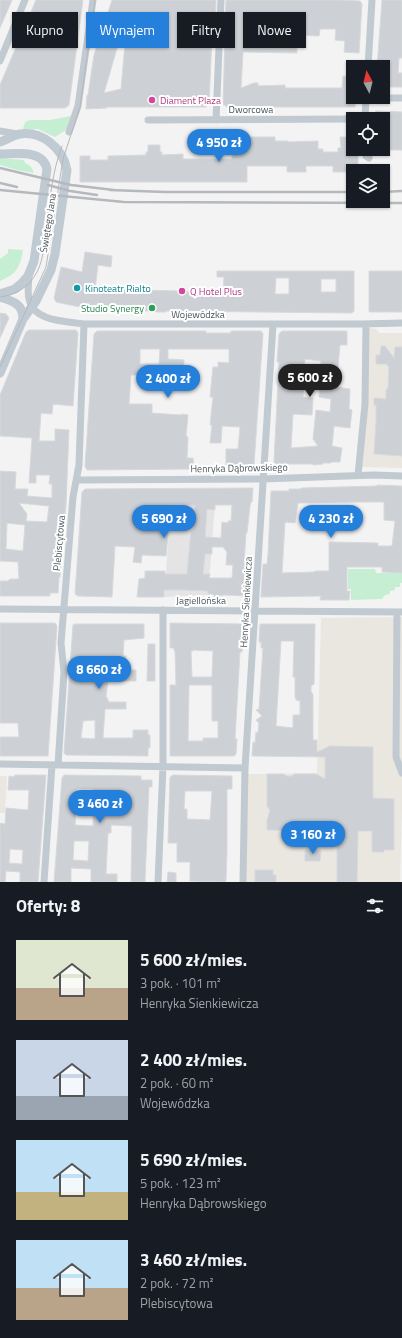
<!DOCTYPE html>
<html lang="pl">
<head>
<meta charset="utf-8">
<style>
	:root { --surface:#171b24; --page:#20242c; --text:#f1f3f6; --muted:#9ea1a6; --accent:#2580dc }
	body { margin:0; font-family:"Titillium Web",sans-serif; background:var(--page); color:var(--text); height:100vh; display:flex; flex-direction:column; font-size:15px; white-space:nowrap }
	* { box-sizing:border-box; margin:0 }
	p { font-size:13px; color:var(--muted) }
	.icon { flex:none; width:22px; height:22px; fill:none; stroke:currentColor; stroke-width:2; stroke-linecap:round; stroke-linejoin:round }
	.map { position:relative; height:882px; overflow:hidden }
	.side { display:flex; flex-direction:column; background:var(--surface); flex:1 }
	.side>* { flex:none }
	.hud { position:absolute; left:12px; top:12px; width:378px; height:36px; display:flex; gap:8px }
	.needle { width:26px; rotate:353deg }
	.fabs { position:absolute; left:346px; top:60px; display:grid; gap:8px }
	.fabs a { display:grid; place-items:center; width:44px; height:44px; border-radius:0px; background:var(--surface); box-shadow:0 1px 3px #0004; font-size:20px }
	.price { position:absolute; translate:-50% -34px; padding:0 9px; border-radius:14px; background:var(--accent); color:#fff; font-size:13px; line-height:26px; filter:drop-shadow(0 1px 2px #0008) }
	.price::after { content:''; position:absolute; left:50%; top:24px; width:12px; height:9px; margin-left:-6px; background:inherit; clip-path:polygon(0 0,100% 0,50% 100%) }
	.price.current { background:#222; color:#fff }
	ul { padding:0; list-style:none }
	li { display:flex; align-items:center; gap:12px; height:100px; padding:0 16px }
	li span { display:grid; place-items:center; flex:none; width:112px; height:80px; border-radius:0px; color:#555 }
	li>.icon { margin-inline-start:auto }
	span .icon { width:48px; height:48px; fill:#fffc; stroke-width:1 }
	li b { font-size:17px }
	h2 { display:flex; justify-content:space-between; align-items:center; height:48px; padding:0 16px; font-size:17px }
	.chip { padding:0 14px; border-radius:0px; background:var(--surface); box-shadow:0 1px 3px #0004; font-size:14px; line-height:36px }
	.chip.current { background:var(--accent); color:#fff }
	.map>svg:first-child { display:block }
	.commercial { fill:#eae7e1 }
	.education { fill:#e5e4e4 }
	.green { fill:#c5eed2 }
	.building { fill:#cdd0d4; stroke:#d7d9dd; fill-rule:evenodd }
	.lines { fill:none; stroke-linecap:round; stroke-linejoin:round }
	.street { stroke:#c1cad0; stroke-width:7 }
	.secondary { stroke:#c0cad2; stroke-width:9 }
	.tram { stroke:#b5b8bc; stroke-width:1 }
	.rail { stroke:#b5b8bc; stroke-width:2.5 }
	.hotel-dot { fill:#d1479c; stroke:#fff; stroke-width:1.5 }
	.culture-dot { fill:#0f9aa8; stroke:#fff; stroke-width:1.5 }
	.leisure-dot { fill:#2e9e5b; stroke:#fff; stroke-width:1.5 }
	.labels { text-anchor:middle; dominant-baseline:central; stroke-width:4; stroke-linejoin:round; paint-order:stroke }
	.hotel-label { font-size:10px; fill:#b23c85; stroke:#fff; text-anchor:start }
	.street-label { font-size:10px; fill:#4b575f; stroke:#fff }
	.culture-label { font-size:10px; fill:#0d838f; stroke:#fff; text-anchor:start }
	.leisure-label { font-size:10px; fill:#27864d; stroke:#fff; text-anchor:end }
</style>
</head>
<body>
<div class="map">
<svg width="402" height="882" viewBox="0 0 402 882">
	<rect width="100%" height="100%" fill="#f4f3f3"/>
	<path class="commercial" d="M368 328 376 329 380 333H402V468L362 467Z
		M402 617V806L400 882H246L248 774 317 773 321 618Z
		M0 776H7L5 813H0Z"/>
	<path class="education" d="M215 504 208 595 164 597 171 505Z"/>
	<path class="green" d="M71 116 66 130 55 137 38 129H23L25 122 30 120H50Z
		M0 158 24 160 25 163C30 165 32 167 34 173L17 170 0 165Z
		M8 249 23 250C20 267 17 274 0 281V259L8 253Z
		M348 569H375L376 573H402V583H400V587H395V590L390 591V594L385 595 382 599 351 600V589H348Z"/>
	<path class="building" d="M0 0H12L0 28Z
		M36 0H83L69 105 65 108H0V85Z
		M112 0H216L215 36H212L209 104 206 107H107V108L86 109 87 95H88L94 55ZM122 31 126 32 121 89 104 93Z
		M226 0H339L360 1 362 4 359 53 344 52 345 41 335 40 336 29H320L319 36 297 35V53L243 52 241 88 254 83H258V86L285 85V88H342L343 76 353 77V97H356L355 107H227L223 104ZM270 16H281L292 29H270Z
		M382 0H402V58H399L398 73H402V87H383V67H377Z
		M376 111 402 112V150H383V119H373L374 114Z
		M236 137H275V141H288V142L318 141V149H323V152H338V148H341L340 137H353V149H358V171H353V172H333V166H306V172H287V166H247V182H80V156H90V160H108V156L146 155V152H148V145H160V152H162V155L183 154V159H232V154H236Z
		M85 252 112 256 111 267 98 265 95 289 223 292 224 277H217V271H354V311L352 313 166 311V312H156V311L94 310 56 302 54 298 61 267 82 272ZM276 278H289V294H275ZM321 279H336V292H321Z
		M369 271H402V312H369Z
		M0 313 6 314 9 318 0 338Z
		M29 330H76L78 333 73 406 53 404 52 414 41 413 39 441H55V429L69 430 66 505 60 577H59L58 593H50V596H0V581H8L10 579H19L18 562 0 561V471L16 472 15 489H28L27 496 52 498V484H49L50 475H36V483H29L32 438 0 436V395L26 332ZM19 503 49 506 47 522 26 521 27 514ZM7 523 25 525 23 551 6 549Z
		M97 331H206V333H231V331H261L263 334 254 465 239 466V465H226V449H238L240 427 222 426 221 443H210L212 425H210L213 397H210L213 367H218V362L229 363V349H168V359L184 360 183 380H180L183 389 177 390H156L159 373H143V375H131L129 404H152V413L181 415V414L188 415 186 436 188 437 187 458H193L194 469 87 470 85 466 94 334ZM140 349H160L159 364H140Z
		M282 331H347V345H340L336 387 350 389 349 409 352 410 350 428 334 426 332 446 342 448 340 462H331V463H323V464L313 465V464H276L274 462 279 362H277L279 334ZM305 359 321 361 319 397 331 399 330 412 316 410 313 439 318 446 291 448 293 414 312 415 313 398 303 397Z
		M381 346H385L394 358 395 347H402V456L374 454 376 422V405H374V398L386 399V389H388L389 366H387V364H376V355H380Z
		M377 485 402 486V573L382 572V567H347V591H350L349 600H320L321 596 261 597 263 564H267L268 554 271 491H289V489H300L302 488 377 486ZM351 502H384V520L395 521 392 546H378V543L329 542V571H315V572L282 573 285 522 295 523 298 503Z
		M253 488 252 502H251L250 506 247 533H246L244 563H246V566H248L246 596 224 595 215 597 213 594 208 595V591L185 590H164V597H137L139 579 145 578V571H165V574H187L191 531H193L195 505H171L166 556 142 555 141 563 133 562 135 547 115 546 112 597 78 596 75 594 82 492 85 489ZM215 505H232L231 521H228V523L222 522 221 538 205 537 207 509 215 510ZM212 547H223L227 552 226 565H233L232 578H209L210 574H203L205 554H212Z
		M0 623H55L57 626 48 756H0V737H19L18 723H0Z
		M170 623 242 624 244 626 242 652H240L235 739H237L236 754 234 756H170V685H176L175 651H174V648H170ZM193 650 213 651 212 677H192L191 651H193ZM189 685H212V721H218V738H203V741H188Z
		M75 624H144V638L124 640 123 656H126L125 670H136V681H108L106 696 109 702H126V709H105L103 738H133V730H148V735H150V748H148V756L66 755 64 753 73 625ZM95 720V739L81 738 83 721Z
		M260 624H315L314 684 311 686V692L313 694V740H317V752L330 746 373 747V798L394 799V850H384V852H372V831H358L357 882H337V831H330L327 828 324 831 267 830V821L270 810 267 806V774H284L286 776H292L294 774H316L325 779V757L252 756 253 742 255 743 256 732 258 733 259 723 256 720 262 716 256 710 259 709 263 648H261V642H259ZM281 641H294L293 677H295V698H296V700L300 701V715H293V728L276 726Z
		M148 644H155V681H147Z
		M15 775H46L38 882H20V872L6 871 5 882H0V823L5 824 6 808 28 810 29 790H8L9 776 14 777ZM10 849 23 850 22 864 9 863Z
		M64 775 141 776V780H152V787H149L145 882H131L132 826 111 825V833H108L106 874H117V882H91V869L71 868V882H54L62 778ZM77 789H93L94 805 76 804ZM76 812H93V826L75 825ZM74 841H89L88 861 73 860Z
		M173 775 232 776V789H227V851L226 881 224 882 190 881V862H177V843H168L170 777ZM185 791H212L210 820 187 819V809H184Z
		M305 850H321L320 861H305Z
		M255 870H273V875H276V882H255Z
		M168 872 176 873V882H167Z"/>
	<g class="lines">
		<path class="street" d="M0 61 25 0
			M368 67 372 0
			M366 98H402
			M365 119 366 97
			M148 120 353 119
			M216 120 221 0
			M0 131 17 134
			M69 132 78 106 93 0
			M365 149 366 156 369 158
			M29 274C29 282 27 291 29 299 34 322 65 321 84 324H362L402 323
			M358 475 365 404 366 324
			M77 480 263 479 374 475 402 476
			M0 609 402 612
			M397 612 396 757 402 773
			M0 764 245 768
			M58 765 64 672 61 643 73 497 79 465 84 324
			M44 882 52 765
			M158 882 163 766V610
			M243 882 245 768 273 324"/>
		<path class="secondary" d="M0 142C7 140 13 135 20 134 42 131 63 148 67 170L55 254 51 270 36 301 23 319 0 373
			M0 154C16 154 43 149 47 169L34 261 28 276 22 283 15 289 0 294
			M0 297C13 301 23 304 23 319"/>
		<path class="tram" d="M0 297C16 295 29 287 37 272 44 259 44 242 46 227 50 200 52 172 62 146
			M0 367 46 267 63 159 80 107 95 0"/>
		<path class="rail" d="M0 168 71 185 114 190
			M0 183 17 187
			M48 185 70 191 97 195
			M0 190 124 202 402 203
			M110 190 165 192H353
			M383 192 402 191"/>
	</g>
	<g class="hotel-dot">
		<circle cx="152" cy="100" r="4"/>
		<circle cx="182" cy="291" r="4"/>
	</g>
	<circle class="culture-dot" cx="77" cy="288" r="4"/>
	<circle class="leisure-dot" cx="152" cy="308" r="4"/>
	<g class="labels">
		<g class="hotel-label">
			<text x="160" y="100">Diament Plaza</text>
			<text x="190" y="291">Q Hotel Plus</text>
		</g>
		<g class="street-label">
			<text x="251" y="109">Dworcowa</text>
			<text transform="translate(48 223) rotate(-81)">Świętego Jana</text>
			<text x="198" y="314">Wojewódzka</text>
			<text transform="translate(239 468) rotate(-1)">Henryka Dąbrowskiego</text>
			<text transform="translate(59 543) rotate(-85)">Plebiscytowa</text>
			<text x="201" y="600">Jagiellońska</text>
			<text transform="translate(246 602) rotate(-87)">Henryka Sienkiewicza</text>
		</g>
		<g class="culture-label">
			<text x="85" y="288">Kinoteatr Rialto</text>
		</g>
		<g class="leisure-label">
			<text x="144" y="308">Studio Synergy</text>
		</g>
	</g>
</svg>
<div class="fabs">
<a><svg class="needle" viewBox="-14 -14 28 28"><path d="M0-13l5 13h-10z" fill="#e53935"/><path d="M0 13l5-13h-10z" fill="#9ea1a6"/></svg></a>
<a><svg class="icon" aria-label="locate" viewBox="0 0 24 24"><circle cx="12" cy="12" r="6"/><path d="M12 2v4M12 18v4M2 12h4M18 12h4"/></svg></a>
<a><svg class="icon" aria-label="layers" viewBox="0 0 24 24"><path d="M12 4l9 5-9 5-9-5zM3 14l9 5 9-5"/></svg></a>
</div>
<b class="price" style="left:219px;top:163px">4 950 zł</b>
<b class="price current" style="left:310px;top:398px">5 600 zł</b>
<b class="price" style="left:168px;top:399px">2 400 zł</b>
<b class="price" style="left:164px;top:539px">5 690 zł</b>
<b class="price" style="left:331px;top:539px">4 230 zł</b>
<b class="price" style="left:99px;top:690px">8 660 zł</b>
<b class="price" style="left:100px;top:824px">3 460 zł</b>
<b class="price" style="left:313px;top:855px">3 160 zł</b>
<div class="hud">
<a class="chip">Kupno</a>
<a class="chip current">Wynajem</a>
<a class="chip">Filtry</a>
<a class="chip">Nowe</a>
</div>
</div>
<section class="side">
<h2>Oferty: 8<svg class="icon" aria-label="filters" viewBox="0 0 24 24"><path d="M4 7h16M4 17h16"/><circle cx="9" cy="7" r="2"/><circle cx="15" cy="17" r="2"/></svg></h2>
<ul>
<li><span style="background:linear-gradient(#dfe7d0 60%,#b9a48a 0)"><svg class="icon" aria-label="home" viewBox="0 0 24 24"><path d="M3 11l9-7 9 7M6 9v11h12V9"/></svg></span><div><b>5 600 zł/mies.</b><p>3 pok. · 101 m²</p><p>Henryka Sienkiewicza</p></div></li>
<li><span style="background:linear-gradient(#c9d6e8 70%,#9aa5b1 0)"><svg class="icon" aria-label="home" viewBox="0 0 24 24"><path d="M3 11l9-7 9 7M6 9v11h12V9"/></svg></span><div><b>2 400 zł/mies.</b><p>2 pok. · 60 m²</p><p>Wojewódzka</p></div></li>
<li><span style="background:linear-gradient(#bfe0f5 65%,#c2b280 0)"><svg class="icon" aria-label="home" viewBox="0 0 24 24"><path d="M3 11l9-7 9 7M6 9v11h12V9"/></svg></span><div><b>5 690 zł/mies.</b><p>5 pok. · 123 m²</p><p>Henryka Dąbrowskiego</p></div></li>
<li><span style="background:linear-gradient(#bfe0f5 60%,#b9a48a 0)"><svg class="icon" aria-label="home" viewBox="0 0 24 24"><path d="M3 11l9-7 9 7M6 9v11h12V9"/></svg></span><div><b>3 460 zł/mies.</b><p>2 pok. · 72 m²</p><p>Plebiscytowa</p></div></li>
</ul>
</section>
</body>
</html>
